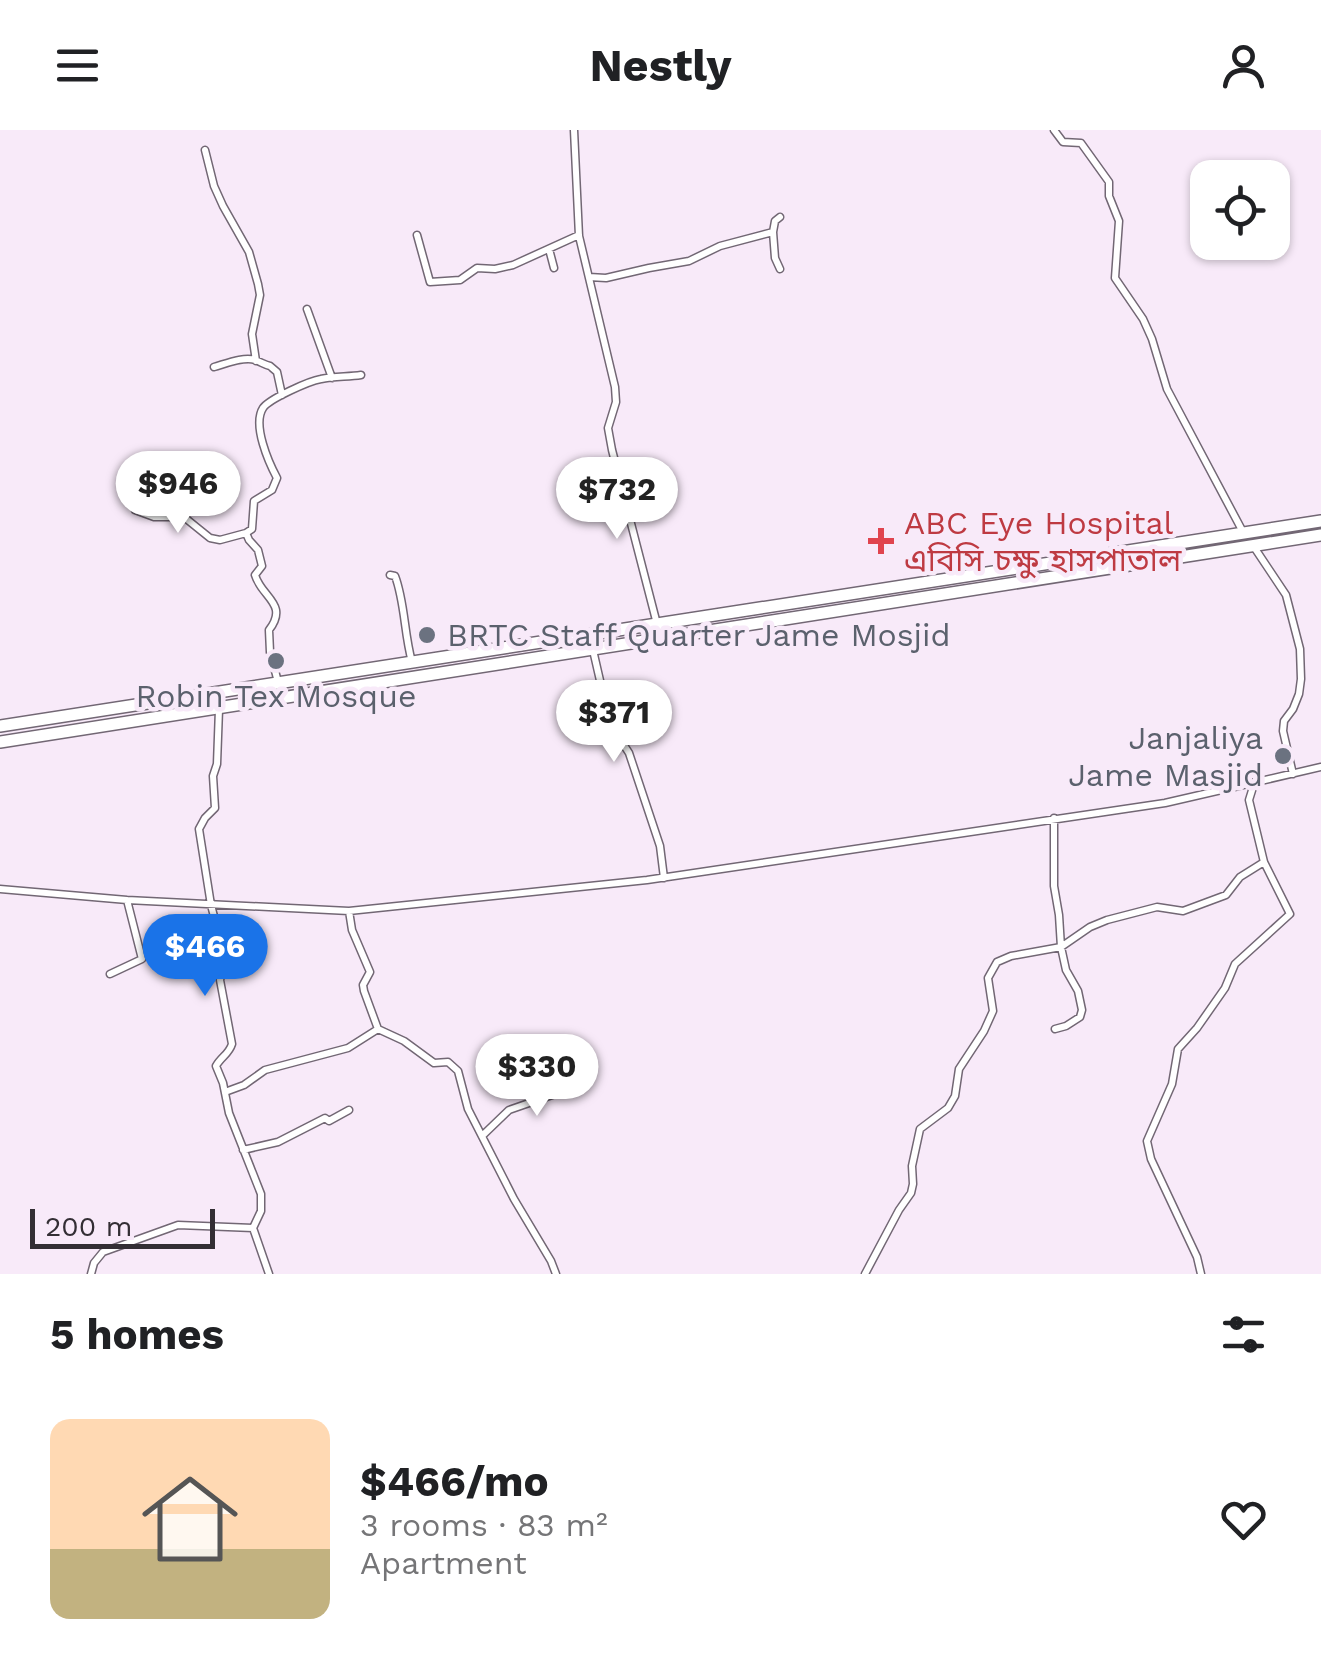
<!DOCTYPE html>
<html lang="en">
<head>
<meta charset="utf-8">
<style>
	:root { --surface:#fff; --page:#f2f2f2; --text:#202124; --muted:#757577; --line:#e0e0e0; --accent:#1a73e8 }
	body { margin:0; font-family:"Work Sans","Noto Sans Bengali",sans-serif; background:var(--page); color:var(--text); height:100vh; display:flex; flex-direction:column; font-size:38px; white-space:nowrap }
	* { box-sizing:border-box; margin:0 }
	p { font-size:32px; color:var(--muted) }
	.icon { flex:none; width:55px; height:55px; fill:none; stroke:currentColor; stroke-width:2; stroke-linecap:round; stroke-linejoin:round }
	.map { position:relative; height:1144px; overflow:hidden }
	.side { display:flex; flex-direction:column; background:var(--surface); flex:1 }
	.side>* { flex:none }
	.tools { position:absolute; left:1190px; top:30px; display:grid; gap:20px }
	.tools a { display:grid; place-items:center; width:100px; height:100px; border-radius:20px; background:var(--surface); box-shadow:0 2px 8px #0004; font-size:50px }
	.scale { position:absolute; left:30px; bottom:25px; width:185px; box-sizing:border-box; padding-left:10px; border:5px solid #332e34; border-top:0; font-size:28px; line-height:35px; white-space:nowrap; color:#332e34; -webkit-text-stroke:8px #f8eaf9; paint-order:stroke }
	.price { position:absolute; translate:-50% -85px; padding:0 22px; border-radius:35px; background:#fff; color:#222; font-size:32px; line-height:65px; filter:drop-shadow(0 2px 5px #0008) }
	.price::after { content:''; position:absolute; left:50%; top:60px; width:30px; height:22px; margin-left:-15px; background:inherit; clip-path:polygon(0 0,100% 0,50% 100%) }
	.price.selected { background:var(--accent); color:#fff }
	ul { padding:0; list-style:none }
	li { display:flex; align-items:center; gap:30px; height:250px; padding:0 50px }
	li+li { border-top:2px solid var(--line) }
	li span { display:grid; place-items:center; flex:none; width:280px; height:200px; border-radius:20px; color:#555 }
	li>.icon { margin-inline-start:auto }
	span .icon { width:120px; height:120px; fill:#fffc; stroke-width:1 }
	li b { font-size:42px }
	h2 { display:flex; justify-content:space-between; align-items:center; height:120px; padding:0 50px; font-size:42px }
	header { display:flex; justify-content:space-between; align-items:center; height:130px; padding:0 50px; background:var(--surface); font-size:45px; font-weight:700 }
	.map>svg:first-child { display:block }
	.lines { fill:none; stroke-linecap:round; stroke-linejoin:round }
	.street-casing { stroke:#726774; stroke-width:9 }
	.highway-casing { stroke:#726774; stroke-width:14 }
	.street { stroke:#fff; stroke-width:6 }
	.highway { stroke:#fff; stroke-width:11 }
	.health-dot { fill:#e0444e; stroke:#f8eaf9; stroke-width:4 }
	.worship-dot { fill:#6b7280; stroke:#f8eaf9; stroke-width:4 }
	.labels { text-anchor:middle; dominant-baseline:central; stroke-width:9; stroke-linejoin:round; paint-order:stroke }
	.health-label { font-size:32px; fill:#be3a42; stroke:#f8eaf9; text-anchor:start }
	.worship-label { font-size:32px; fill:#5b616d; stroke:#f8eaf9; text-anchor:start }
</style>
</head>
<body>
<header><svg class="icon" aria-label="menu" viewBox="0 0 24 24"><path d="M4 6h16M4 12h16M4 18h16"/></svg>Nestly<svg class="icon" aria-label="person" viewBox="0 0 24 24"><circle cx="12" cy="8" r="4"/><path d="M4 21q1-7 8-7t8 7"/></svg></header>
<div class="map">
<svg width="1321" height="1144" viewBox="0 0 1321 1144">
	<rect width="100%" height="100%" fill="#f8eaf9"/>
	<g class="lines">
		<defs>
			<path id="street" d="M574 0 579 106 615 257 616 272 608 298 612 320 657 494
				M1054 0 1063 12 1081 13 1109 52V66L1119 91 1115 148 1143 189 1152 209 1167 259 1243 402
				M205 20 214 56 223 76 249 122 258 154 260 165 252 204 256 231
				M773 102 775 128 780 139
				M417 105 430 152 460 150 477 138 495 139 513 135 579 105
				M549 119 554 138
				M589 147 606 148 649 138 689 131 720 116 773 102 775 91 780 87
				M307 179 332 248
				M214 237C225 234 244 226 255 230 261 232 265 235 270 236L277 242 282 265
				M132 369 135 380 154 387H184L210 408 220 410 246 403
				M1254 417 1286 465 1300 519 1301 549 1299 564 1293 579 1284 591 1283 601 1293 644
				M390 445 395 446C405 472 404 504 412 532
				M593 520 607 581 616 603 629 623 660 716 664 748
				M278 552 270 522 269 500C289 474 262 468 255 445L262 436 258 420 249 410 246 403 252 399 254 371 272 360 277 348C269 333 252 295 263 278 269 269 309 251 321 249 334 246 348 247 361 245
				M219 579 217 634 213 646 215 678 205 688 199 699 211 775 225 828 220 850 232 914C229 924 221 927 216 936L223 953 229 983 261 1064V1081L253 1098 269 1144
				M1054 688V756L1059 785 1061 817 1066 840 1078 861 1082 880 1080 887 1066 896 1055 899
				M0 759 127 770 349 781 647 750 1165 673 1321 637
				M349 781 352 800 370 842 363 855 364 861 378 899
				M110 844 142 829 127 770
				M225 962 244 955 265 940 348 918 378 899 404 911 434 933 448 932 458 941 468 979 514 1069 551 1131 556 1144
				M482 1006 509 980 581 955
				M243 1020 278 1012 325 988 329 991 349 980
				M91 1144 94 1133 103 1122 178 1095 253 1098
				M865 1144 899 1080 911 1063 913 1054 912 1036 920 999 948 978 955 966 959 939 984 901 993 881 988 848 997 832 1011 826 1061 817 1090 797 1107 790 1157 777 1183 781 1226 765 1240 747 1264 732 1249 670 1254 654
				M1201 1144 1197 1127 1151 1029 1147 1011 1172 954 1178 919 1197 898 1225 858 1235 834 1290 784 1264 732"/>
			<path id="highway" d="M0 596 1321 391
				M0 612 1321 405"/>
		</defs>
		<use href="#street" class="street-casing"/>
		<use href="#highway" class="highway-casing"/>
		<use href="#street" class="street"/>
		<use href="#highway" class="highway"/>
	</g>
	<path class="health-dot" d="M876 396h10v10h10v10h-10v10h-10v-10h-10v-10h10z"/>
	<g class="worship-dot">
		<circle cx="427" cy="505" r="10"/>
		<circle cx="276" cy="531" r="10"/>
		<circle cx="1283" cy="626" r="10"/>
	</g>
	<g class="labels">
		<g class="health-label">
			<text x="904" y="393">ABC Eye Hospital<tspan x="904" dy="37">এবিসি চক্ষু হাসপাতাল</tspan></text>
		</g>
		<g class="worship-label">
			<text x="447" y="505">BRTC Staff Quarter Jame Mosjid</text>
			<text x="276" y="566" text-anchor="middle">Robin Tex Mosque</text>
			<text x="1263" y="608" text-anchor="end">Janjaliya<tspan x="1263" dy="37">Jame Masjid</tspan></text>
		</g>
	</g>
</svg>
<div class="tools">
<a><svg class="icon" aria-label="locate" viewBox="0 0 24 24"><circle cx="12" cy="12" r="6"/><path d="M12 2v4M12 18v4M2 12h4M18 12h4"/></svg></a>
</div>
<div class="scale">200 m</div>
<b class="price" style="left:178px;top:406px">$946</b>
<b class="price" style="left:617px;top:412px">$732</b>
<b class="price" style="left:614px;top:635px">$371</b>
<b class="price selected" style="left:205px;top:869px">$466</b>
<b class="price" style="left:537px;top:989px">$330</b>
</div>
<section class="side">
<h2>5 homes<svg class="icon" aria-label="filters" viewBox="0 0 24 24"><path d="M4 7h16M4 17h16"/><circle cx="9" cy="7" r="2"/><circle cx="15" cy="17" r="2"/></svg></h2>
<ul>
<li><span style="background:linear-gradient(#ffd9b3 65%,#c2b280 0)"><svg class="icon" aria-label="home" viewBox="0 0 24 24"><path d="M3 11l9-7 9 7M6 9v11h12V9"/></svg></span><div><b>$466/mo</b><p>3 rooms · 83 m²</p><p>Apartment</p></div><svg class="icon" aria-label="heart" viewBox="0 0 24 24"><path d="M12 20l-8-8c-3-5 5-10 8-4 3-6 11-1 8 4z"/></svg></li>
</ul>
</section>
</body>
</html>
